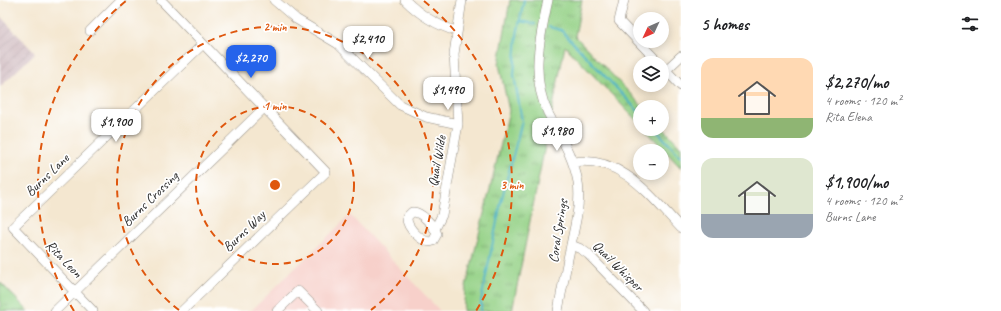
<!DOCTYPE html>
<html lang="en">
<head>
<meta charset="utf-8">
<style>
	:root { --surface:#fff; --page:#f6f6f6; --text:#202124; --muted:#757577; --accent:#2563eb }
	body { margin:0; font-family:Caveat,sans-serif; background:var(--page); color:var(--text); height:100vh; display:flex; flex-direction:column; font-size:15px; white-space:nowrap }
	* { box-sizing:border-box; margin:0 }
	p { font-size:13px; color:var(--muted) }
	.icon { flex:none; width:22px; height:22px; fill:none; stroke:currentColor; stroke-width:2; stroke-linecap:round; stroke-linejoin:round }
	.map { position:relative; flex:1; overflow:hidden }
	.panel { display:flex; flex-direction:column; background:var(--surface); width:320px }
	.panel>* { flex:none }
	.needle { width:26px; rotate:226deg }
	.controls { position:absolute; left:633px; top:12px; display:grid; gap:8px }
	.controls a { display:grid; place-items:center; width:36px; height:36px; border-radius:50%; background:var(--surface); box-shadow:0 2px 10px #0003; font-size:20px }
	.price { position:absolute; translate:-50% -34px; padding:0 9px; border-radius:8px; background:#fff; color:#222; font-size:13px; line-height:26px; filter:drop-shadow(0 1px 2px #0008) }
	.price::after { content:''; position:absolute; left:50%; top:24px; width:12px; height:9px; margin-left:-6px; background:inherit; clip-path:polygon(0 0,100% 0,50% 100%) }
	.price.current { background:var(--accent); color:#fff }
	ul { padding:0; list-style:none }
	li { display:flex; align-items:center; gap:12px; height:100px; padding:0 20px }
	li span { display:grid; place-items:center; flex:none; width:112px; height:80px; border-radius:12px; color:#555 }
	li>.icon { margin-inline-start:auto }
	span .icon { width:48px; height:48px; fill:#fffc; stroke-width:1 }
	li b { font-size:17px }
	h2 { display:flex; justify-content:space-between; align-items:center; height:48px; padding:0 20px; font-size:17px }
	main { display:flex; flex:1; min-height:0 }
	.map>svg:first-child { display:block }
	.built { fill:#f7d0ca }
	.industrial { fill:url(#industrial-furrows) }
	.grass { fill:url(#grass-tufts); stroke:#607e58 }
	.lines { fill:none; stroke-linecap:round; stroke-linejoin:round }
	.stream { stroke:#46b1c4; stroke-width:2 }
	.minor-casing { stroke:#90897e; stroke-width:10 }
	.minor { stroke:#fff; stroke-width:9 }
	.ring { fill:none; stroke:#df570e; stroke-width:2; stroke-dasharray:7 5 }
	.labels { text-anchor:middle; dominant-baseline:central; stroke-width:3.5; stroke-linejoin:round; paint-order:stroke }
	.street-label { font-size:14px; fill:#2b2b2b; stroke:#fff }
	.centre { fill:#df570e; stroke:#fff; stroke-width:2 }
	.ring-label { font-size:12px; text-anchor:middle; font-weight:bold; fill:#df570e; stroke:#fff; stroke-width:3.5; stroke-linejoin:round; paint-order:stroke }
</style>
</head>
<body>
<main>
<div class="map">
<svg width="681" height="311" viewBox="0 0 681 311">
	<defs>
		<pattern id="industrial-furrows" width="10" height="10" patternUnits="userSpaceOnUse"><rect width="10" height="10" fill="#d2bec2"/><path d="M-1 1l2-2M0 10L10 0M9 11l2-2" fill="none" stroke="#b4a3a7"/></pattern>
		<pattern id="grass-tufts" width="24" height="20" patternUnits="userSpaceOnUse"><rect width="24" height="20" fill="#94d186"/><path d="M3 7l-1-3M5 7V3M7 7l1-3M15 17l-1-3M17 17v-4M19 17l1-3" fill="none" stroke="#79aa6e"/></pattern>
	</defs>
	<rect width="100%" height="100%" fill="#fff"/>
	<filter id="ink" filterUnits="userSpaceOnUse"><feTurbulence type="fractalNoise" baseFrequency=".025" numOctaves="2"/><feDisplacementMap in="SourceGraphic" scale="8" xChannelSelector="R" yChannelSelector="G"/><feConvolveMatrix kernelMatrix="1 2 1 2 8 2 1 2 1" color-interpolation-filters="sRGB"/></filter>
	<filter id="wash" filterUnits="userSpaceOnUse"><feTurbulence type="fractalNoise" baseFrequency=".012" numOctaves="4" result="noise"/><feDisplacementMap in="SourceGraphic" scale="16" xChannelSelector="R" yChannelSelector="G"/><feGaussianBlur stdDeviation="0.9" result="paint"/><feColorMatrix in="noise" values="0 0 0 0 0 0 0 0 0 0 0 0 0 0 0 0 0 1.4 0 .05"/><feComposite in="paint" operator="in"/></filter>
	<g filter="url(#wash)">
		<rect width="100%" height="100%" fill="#f4e7d0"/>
		<path class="built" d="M350 215 440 311H251Z"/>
		<path class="industrial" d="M0 16 35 53 0 87Z"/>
		<path class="grass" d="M510 0H582L575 36 643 107H640V124L565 46 512 311H463L465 291 509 111 499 64Z
			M662 127 681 147V168L645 129H662Z
			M0 282 28 311H0Z"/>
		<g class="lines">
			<path class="stream" d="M520 21 535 24
				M549 27 561 30 640 113
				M655 129 681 157
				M481 311V301L501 202 522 121 514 75 517 35 524 0"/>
		</g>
	</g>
	<g filter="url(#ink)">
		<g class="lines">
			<defs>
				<path id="minor" d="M161 0 326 172 182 311
					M274 0 296 19 338 44 400 105 426 117 458 124
					M405 0C420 15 436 25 456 31
					M548 0C540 38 530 76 548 113 560 136 573 156 578 182 581 204 575 224 571 245 566 267 562 289 558 311
					M624 0 619 21 659 63
					M90 31 121 0
					M662 66 681 86
					M666 70 681 56
					M560 135 577 126
					M573 162C622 155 651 197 681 228
					M412 212C421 211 434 226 437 234L433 241C423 245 406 227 407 217Z
					M435 229 442 215 458 124 454 54 462 0
					M571 245 581 249 588 254 643 311
					M55 311 264 108
					M93 311 13 227 203 44
					M277 311 298 291 318 311"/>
			</defs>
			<use href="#minor" class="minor-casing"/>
			<use href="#minor" class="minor"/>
		</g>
	</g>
	<g class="ring">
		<circle cx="275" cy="185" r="79"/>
		<path d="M179 310A158 158 0 1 1 371 310"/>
		<path d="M74 311A237 237 0 0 1 126 1M424 1A237 237 0 0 1 476 311"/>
	</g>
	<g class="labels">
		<g class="street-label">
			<text transform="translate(437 161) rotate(-80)">Quail Wilde</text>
			<text transform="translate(47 175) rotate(-44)">Burns Lane</text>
			<text transform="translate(150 199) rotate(-44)">Burns Crossing</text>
			<text transform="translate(244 231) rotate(-44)">Burns Way</text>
			<text transform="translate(558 231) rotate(-81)">Coral Springs</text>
			<text transform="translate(64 259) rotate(46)">Rita Leon</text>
			<text transform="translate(618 266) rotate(45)">Quail Whisper</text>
		</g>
	</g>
	<circle cx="275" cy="185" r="6" class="centre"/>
	<g class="ring-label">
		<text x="275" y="31">2 min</text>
		<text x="275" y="110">1 min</text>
		<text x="512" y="189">3 min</text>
	</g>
</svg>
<div class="controls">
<a><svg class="needle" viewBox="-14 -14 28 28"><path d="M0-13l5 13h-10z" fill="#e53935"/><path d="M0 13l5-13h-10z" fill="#757577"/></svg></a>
<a><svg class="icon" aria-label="layers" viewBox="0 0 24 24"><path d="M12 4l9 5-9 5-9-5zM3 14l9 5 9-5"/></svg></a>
<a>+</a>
<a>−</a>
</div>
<b class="price" style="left:368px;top:60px">$2,410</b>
<b class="price current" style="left:251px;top:79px">$2,270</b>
<b class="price" style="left:448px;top:111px">$1,490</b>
<b class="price" style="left:116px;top:143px">$1,900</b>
<b class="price" style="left:557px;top:152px">$1,980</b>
</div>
<section class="panel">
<h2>5 homes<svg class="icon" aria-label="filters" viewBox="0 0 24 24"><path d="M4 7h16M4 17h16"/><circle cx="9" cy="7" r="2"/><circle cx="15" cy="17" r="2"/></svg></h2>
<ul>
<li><span style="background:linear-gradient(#ffd9b3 75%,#8fb573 0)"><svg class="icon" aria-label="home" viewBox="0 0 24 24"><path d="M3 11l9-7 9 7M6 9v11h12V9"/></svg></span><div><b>$2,270/mo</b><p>4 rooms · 120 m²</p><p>Rita Elena</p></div></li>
<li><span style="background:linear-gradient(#dfe7d0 70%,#9aa5b1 0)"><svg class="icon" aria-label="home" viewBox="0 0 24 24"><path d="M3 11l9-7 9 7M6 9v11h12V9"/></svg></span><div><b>$1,900/mo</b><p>4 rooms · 120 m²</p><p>Burns Lane</p></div></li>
</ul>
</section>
</main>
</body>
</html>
